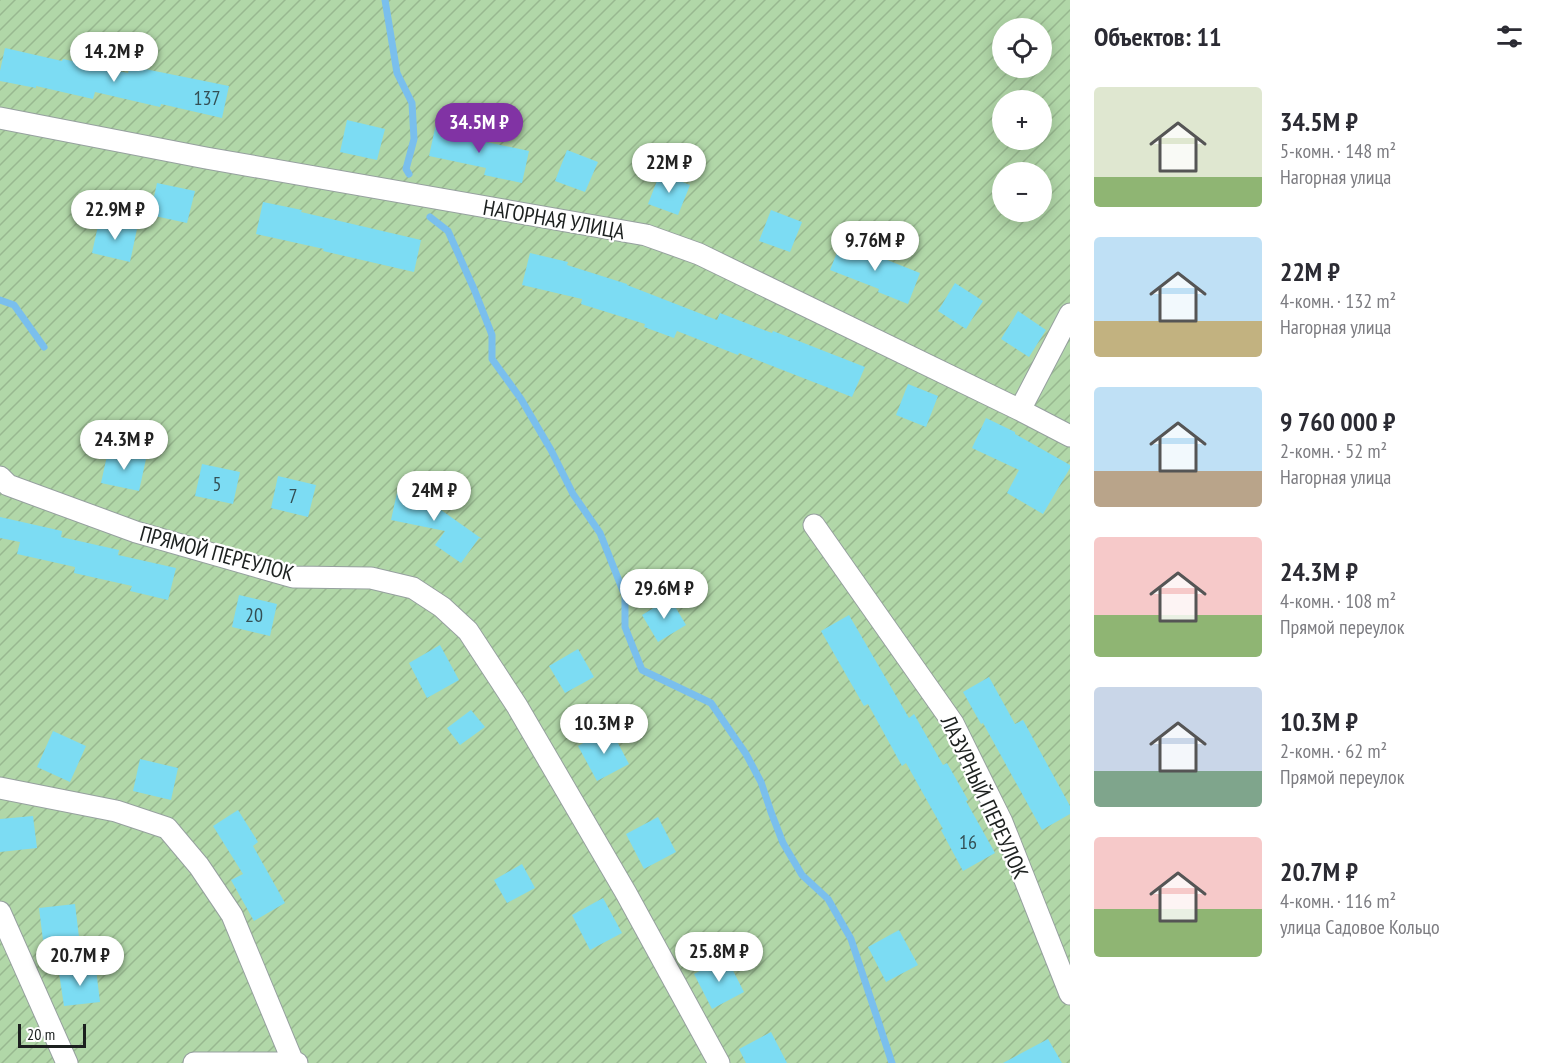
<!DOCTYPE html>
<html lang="ru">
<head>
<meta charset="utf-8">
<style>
	:root { --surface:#fff; --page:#f7f7f7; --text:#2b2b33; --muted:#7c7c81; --accent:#8133a4 }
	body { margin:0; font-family:"PT Sans Narrow",sans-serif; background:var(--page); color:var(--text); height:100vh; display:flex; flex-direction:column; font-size:22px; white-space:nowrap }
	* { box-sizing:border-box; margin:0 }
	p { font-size:20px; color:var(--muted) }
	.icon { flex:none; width:33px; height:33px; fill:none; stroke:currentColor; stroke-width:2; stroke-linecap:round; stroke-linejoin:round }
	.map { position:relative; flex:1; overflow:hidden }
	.sheet { display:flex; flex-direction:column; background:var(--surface); width:480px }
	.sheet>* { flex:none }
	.fabs { position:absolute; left:992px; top:18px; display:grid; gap:12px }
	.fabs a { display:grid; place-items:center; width:60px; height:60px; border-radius:50%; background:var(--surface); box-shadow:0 3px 15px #0003; font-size:30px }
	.scale { position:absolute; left:18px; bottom:15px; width:68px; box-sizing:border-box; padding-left:6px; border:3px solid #1c201f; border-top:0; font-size:16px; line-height:21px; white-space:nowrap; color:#1c201f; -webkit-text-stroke:4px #fff; paint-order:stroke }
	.price { position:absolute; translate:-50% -51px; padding:0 14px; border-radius:21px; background:#fff; color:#222; font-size:20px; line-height:39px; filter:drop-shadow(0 2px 3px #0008) }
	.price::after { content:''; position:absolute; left:50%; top:36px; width:18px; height:14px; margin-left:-9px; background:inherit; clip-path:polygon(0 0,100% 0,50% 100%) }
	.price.current { background:var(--accent); color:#fff }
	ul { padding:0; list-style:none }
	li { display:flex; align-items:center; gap:18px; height:150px; padding:0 24px }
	li span { display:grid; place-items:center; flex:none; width:168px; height:120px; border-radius:6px; color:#555 }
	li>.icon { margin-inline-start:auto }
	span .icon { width:72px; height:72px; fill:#fffc; stroke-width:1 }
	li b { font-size:26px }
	h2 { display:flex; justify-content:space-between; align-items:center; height:72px; padding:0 24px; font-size:26px }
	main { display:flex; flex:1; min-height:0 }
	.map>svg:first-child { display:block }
	.garden { fill:url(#garden-furrows); fill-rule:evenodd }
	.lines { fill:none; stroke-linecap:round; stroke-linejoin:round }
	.stream { stroke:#7abfed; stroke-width:7 }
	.building { fill:#7cdcf3 }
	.street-casing { stroke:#96a09f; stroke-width:23 }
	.street { stroke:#fff; stroke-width:21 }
	.labels { text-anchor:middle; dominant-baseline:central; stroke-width:4.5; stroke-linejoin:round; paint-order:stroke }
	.number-label { font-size:20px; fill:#344f54 }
	.street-label { font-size:22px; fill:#1c201f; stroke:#fff }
</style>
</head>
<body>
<main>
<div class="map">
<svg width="1070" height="1063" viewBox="0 0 1070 1063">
	<defs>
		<pattern id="garden-furrows" width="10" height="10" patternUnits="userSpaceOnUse" patternTransform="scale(1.5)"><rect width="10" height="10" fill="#b1d7a8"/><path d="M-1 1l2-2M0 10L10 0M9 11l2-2" fill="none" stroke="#98b890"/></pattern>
	</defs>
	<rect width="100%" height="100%" fill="#eef8f7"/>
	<path class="garden" d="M0 0H1070V1063H0ZM1002 28H1041V68H1002ZM1002 100H1041V140H1002ZM1002 172H1041V212H1002Z"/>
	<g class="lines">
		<path class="stream" d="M385 0 397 73 412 103 414 139 406 169 409 174
			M430 217 448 231 474 289 492 335V359L521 399 551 450 573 494 600 533 625 596V627L642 670 711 703 746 754 761 782 771 812 783 843 802 875 828 899 851 939 892 1063
			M0 300 14 305 44 347"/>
	</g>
	<path class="building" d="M5 48 62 61 63 59 128 73 130 66 229 86 222 118 161 104 160 107 95 92 93 99 36 86V88L0 81V71Z
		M347 120 385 129 377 160 340 152Z
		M436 124 474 132 472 139 529 151 522 183 484 175 486 168 429 156Z
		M567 150 598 162 585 192 555 181Z
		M660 173 690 185 678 215 648 204Z
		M157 183 195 191 187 223 150 215Z
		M263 202 302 210 301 212 421 240 414 272 323 251 324 249 256 234Z
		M771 210 802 222 790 252 759 241Z
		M99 221 137 229 130 262 92 253Z
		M842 240 873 252 872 254 920 273 908 304 878 292 879 289 830 270Z
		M530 253 568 262 567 265 627 284V285L717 320 720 313 772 333 773 331 865 367 852 397 739 353 738 355 677 331 674 338 644 327 645 324 581 304 582 299 522 285Z
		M955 283 983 301 966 329 938 311Z
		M1018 311 1046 330 1029 357 1001 339Z
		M908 384 938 396 926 427 896 415Z
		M986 418 1015 432V434L1070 465V468L1043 514 1007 493 1019 470 972 448Z
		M108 451 146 459 139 491 101 483Z
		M202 464 240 472 233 504 195 496Z
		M278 476 316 485 308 517 271 508Z
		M398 488 436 496 434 505 482 539 479 538 461 563 435 545 445 531 391 520Z
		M0 517 62 531 61 537 119 550 118 555 176 568 168 600 130 591 132 586 74 573 75 567 17 554 20 542 0 538Z
		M239 595 277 604 270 636 232 627Z
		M670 598 686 625 658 642 642 615Z
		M849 615 909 718 914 714 943 765 947 763 968 800 966 801 995 853 963 871 941 830 943 829 906 763 902 766 868 704 864 706 821 631Z
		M440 645 459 680 427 698 409 663Z
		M578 649 594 677 565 693 549 666Z
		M989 677 1015 724 1023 720 1070 806V814L1042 830 983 723 981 724 963 692Z
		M471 710 485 727 460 745 447 728Z
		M610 728 629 764 597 781 578 746Z
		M53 731 86 746 70 782 37 767Z
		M140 759 178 768 171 800 133 791Z
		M238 810 258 842 253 846 285 903 254 921 231 880 243 874 213 826Z
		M33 816 37 848 0 852V819Z
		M658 817 676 852 644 869 626 834Z
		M522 864 535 888 507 903 494 880Z
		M603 898 622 933 590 950 572 915Z
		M75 904 79 937 43 940 39 908Z
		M899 930 918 965 886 982 868 947Z
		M726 957 744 992 712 1009 694 974Z
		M96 969 100 1002 64 1006 59 973Z
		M771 1032 787 1063H746L739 1049Z
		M1048 1039 1062 1063H1003Z"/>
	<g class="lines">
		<defs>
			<path id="street" d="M0 118 206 158 646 235 699 254 1020 410 1070 436
				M1020 410 1070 314
				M0 477 8 485 136 532 293 577 371 578 413 588 442 607 468 631 517 706 626 893 719 1063
				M814 525 953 723 1002 822 1070 994
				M0 788 116 811 167 828 199 866 232 915 293 1062
				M0 912 67 1063
				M194 1063H297"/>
		</defs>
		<use href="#street" class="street-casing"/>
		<use href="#street" class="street"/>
	</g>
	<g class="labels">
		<g class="number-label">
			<text x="207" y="98">137</text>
			<text x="217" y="484">5</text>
			<text x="293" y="496">7</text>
			<text x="254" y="615">20</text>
			<text x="968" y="842">16</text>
		</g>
		<g class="street-label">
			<text transform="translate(554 219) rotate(10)">НАГОРНАЯ УЛИЦА</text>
			<text transform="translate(217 553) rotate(15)">ПРЯМОЙ ПЕРЕУЛОК</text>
			<text transform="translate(985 797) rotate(65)">ЛАЗУРНЫЙ ПЕРЕУЛОК</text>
		</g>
	</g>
</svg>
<div class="fabs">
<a><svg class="icon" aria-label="locate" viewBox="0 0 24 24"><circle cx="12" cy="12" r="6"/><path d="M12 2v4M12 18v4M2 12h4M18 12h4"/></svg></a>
<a>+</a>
<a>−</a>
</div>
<div class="scale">20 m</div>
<b class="price" style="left:114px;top:83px">14.2M ₽</b>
<b class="price current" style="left:479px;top:154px">34.5M ₽</b>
<b class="price" style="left:669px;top:194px">22M ₽</b>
<b class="price" style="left:115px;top:241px">22.9M ₽</b>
<b class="price" style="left:875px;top:272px">9.76M ₽</b>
<b class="price" style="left:124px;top:471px">24.3M ₽</b>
<b class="price" style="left:434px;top:522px">24M ₽</b>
<b class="price" style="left:664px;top:620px">29.6M ₽</b>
<b class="price" style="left:604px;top:755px">10.3M ₽</b>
<b class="price" style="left:719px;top:983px">25.8M ₽</b>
<b class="price" style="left:80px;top:987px">20.7M ₽</b>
</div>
<section class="sheet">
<h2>Объектов: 11<svg class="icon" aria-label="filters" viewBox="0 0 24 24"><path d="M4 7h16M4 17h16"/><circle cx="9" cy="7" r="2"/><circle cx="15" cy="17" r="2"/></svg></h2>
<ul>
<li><span style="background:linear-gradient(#dfe7d0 75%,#8fb573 0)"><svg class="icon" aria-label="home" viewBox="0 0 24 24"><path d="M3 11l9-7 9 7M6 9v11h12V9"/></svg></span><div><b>34.5M ₽</b><p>5-комн. · 148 m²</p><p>Нагорная улица</p></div></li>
<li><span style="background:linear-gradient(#bfe0f5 70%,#c2b280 0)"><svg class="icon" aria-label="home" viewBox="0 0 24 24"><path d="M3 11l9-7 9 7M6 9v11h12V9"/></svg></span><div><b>22M ₽</b><p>4-комн. · 132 m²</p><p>Нагорная улица</p></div></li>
<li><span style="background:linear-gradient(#bfe0f5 70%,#b9a48a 0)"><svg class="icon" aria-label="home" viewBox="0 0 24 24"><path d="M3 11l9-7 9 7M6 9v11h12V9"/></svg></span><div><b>9 760 000 ₽</b><p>2-комн. · 52 m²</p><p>Нагорная улица</p></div></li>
<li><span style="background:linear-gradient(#f6c9c9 65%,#8fb573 0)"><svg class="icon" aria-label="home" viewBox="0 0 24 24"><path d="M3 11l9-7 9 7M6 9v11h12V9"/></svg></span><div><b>24.3M ₽</b><p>4-комн. · 108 m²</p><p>Прямой переулок</p></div></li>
<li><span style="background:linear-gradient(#c9d6e8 70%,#7fa58c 0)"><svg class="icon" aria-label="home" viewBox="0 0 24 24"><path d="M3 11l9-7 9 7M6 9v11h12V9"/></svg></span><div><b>10.3M ₽</b><p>2-комн. · 62 m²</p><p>Прямой переулок</p></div></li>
<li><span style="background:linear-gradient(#f6c9c9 60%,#8fb573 0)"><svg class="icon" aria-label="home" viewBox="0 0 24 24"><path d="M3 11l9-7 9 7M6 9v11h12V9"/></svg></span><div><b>20.7M ₽</b><p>4-комн. · 116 m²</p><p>улица Садовое Кольцо</p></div></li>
</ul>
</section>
</main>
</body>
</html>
